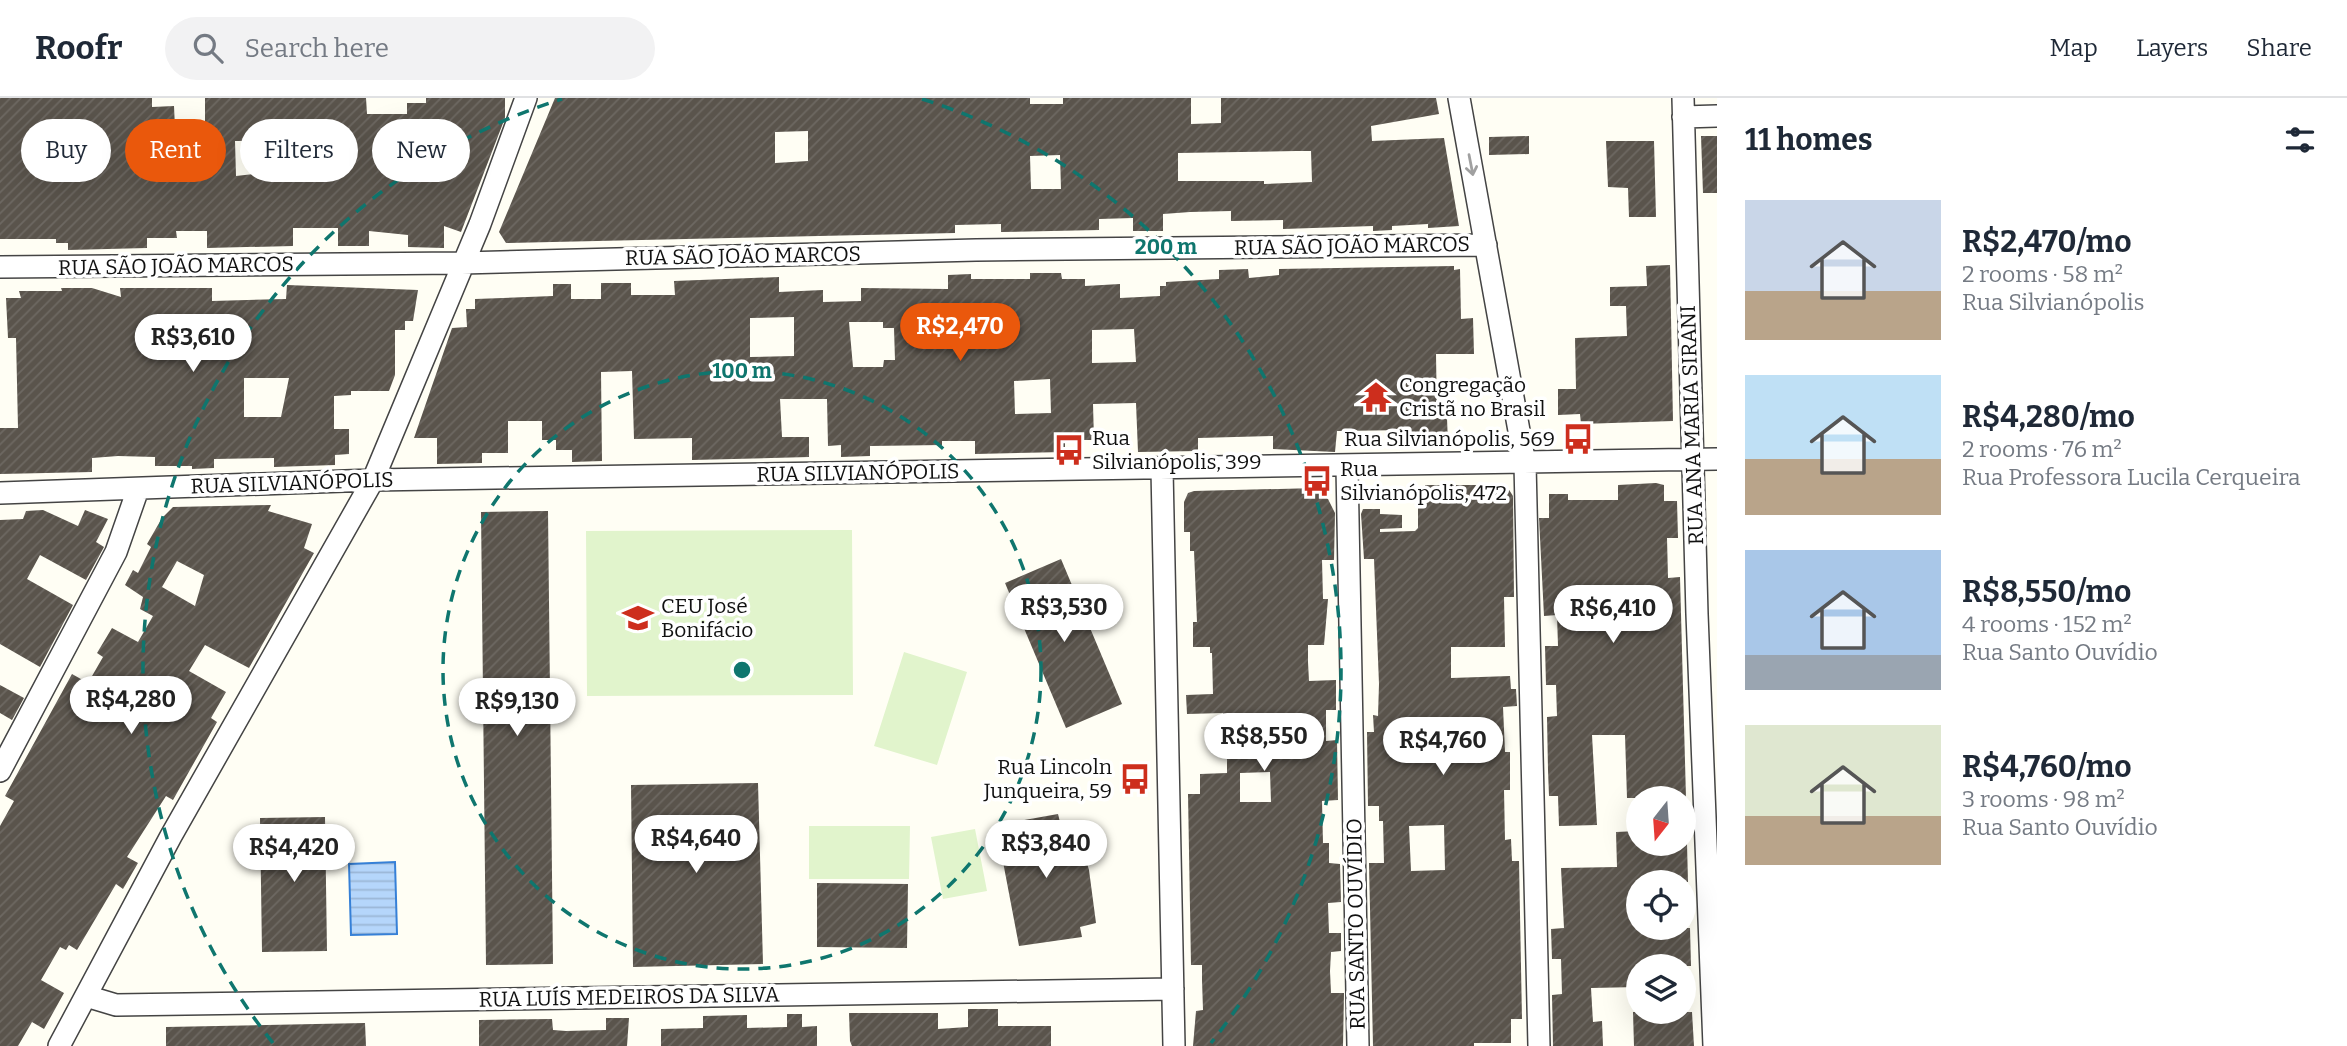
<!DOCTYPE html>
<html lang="en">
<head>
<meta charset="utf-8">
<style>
	:root { --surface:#fff; --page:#f2f2f3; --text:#1f2937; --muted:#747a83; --line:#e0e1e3; --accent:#ea580c }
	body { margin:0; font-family:Bitter,serif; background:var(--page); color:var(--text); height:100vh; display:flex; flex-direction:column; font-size:26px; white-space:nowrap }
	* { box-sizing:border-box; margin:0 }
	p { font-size:23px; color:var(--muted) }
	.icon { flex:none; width:38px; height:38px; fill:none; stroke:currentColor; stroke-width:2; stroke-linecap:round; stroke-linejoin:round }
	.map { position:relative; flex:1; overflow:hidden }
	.drawer { display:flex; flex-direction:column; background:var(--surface); width:630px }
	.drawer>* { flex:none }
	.banner { position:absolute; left:21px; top:21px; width:665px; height:63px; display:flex; gap:14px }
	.needle { width:46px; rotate:197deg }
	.buttons { position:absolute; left:1626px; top:688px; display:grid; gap:14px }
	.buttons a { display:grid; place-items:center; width:70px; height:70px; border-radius:50%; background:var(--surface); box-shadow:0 7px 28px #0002; font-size:35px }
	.price { position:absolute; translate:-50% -60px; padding:0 16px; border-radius:24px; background:#fff; color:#222; font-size:23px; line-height:46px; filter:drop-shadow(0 2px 4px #0008) }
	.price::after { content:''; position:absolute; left:50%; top:42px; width:21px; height:16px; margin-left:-10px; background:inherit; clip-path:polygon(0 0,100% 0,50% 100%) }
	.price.on { background:var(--accent); color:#fff }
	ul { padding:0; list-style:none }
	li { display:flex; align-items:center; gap:21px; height:175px; padding:0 28px }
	li span { display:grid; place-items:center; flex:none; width:196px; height:140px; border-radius:0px; color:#555 }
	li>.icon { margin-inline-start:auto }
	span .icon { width:84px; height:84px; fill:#fffc; stroke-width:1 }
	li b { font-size:30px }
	h2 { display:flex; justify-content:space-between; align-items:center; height:84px; padding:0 28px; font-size:30px }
	.chip { padding:0 24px; border-radius:32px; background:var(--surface); box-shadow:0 7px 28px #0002; font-size:24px; line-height:63px }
	.chip.on { background:var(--accent); color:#fff }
	header { display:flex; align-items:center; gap:42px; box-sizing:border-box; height:98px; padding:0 35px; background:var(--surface); border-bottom:2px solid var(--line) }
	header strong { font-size:33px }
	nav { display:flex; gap:38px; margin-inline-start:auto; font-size:24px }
	.search { width:490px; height:63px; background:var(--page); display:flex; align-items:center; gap:18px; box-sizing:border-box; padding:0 24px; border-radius:38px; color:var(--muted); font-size:26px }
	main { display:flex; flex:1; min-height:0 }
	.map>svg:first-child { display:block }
	.pitch { fill:#e1f4cc }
	.water { fill:url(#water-rules); stroke:#3680d7; stroke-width:2 }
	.building { fill:url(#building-hatch); fill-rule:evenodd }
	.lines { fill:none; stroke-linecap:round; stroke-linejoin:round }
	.minor-casing { stroke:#444; stroke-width:24 }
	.minor { stroke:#fff; stroke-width:21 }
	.oneway { stroke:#a0a0a0 }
	.ring { fill:none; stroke:#0f766e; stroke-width:3.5; stroke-dasharray:12 9 }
	.labels { text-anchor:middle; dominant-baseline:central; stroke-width:7; stroke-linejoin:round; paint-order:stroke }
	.street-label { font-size:21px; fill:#111; stroke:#fff }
	.poi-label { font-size:21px; fill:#111; stroke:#fff; text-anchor:start }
	.centre { fill:#0f766e; stroke:#fff; stroke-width:3.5 }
	.ring-label { font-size:21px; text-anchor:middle; font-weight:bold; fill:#0f766e; stroke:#fff; stroke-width:7; stroke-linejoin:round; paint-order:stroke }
</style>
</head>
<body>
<header>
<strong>Roofr</strong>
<div class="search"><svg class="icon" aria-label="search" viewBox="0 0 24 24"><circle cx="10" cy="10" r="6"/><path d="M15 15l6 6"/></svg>Search here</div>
<nav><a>Map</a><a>Layers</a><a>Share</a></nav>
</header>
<main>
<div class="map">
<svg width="1717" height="948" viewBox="0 0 1717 948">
	<defs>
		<pattern id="water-rules" width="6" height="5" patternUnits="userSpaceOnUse" patternTransform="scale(1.75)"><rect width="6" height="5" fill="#b5d6fb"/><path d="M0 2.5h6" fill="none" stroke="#9bb7d6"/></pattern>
		<pattern id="building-hatch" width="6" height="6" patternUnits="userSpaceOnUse" patternTransform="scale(1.75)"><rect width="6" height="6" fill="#5a544c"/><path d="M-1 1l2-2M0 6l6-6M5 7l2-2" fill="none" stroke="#6d6862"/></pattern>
	</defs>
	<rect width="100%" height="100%" fill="#fffef4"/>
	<path class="pitch" d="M852 432 853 597 587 598 586 433Z
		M904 554 967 574 937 667 874 648Z
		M809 728H910L909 781H809Z
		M975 731 987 793 943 801 931 739Z"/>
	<path class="water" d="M395 764 397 836 351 837 349 766Z"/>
	<path class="building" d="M0 0H152V9L174 8 175 30H205V0H366L367 16H407V5H426V0H505V20L461 134 444 128V150L408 149V137L369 133V148H338V130H293V148L207 150V133H176L177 140H147V150L68 152V145H56V141H0ZM255 38H291L292 72 236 78 235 43H255Z
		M555 0H1030V6H1063V0H1191V26L1221 25V0H1436L1439 16 1371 28 1372 43 1444 40 1459 128 1428 130V126L1392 128V132L1373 133V128L1283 131V122L1231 123V113L1190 114 1163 116V133H1133V120L1099 121V132L1001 134V126L955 127V135L506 145 499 134ZM808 33V63L775 65V34ZM1296 53H1311L1312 84 1264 86V83H1178V55ZM1060 57 1061 91H1031L1030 58Z
		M1529 38V56L1489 57V39Z
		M1701 38H1717V95H1703Z
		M1606 43H1654L1656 119H1629L1628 90 1608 89Z
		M1670 167 1673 323 1581 326 1580 316 1558 317V291H1576L1575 240 1627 238 1626 208H1610V189L1647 188 1646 168Z
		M1454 168V172L1460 171 1461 221 1473 220 1474 256H1436L1437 320H1447L1448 346H1408V332L1337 333 1335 354 1273 351V338L1198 340V353L1138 354 1136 305 1093 306 1094 342H1065V354L975 356V343H942V347L870 348V358L841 359V347L828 348 827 301H780L782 339H809V359L692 362V340L634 341 632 273 601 274 602 363 572 364V352H556V342H542V323H508V355H482V365L437 366V340H414L452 230 467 229 466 211H475V201L553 198V186H571V201H601V185H631V197H675L674 183 779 179V194L823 192V204L861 203V190L948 191V177L971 176V181H1030V175H1061L1062 181H1085V188L1120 186V200L1160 198V188H1166V184L1219 181V172L1248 171 1249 180 1279 177V171ZM794 219V258L750 259V220ZM849 224H883V230H894L895 262H884L883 269H853ZM1134 231 1136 264 1092 265V232ZM1050 281 1051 315 1015 316 1014 283Z
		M287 187 418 192 413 223H405V232H395V277L389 293H351V297L334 298V331H349V356L335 357V367L274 369V360L214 361V370L192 371V368H155V359L118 358 92 360V374L0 376V330H18L16 240H8L6 200H21L19 193H62L61 190H92L121 199 120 190H212V203L286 201ZM244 280H289L281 319H244Z
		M1656 385 1664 387V403H1677L1678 440H1667L1668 480 1680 479 1686 700H1627L1625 637H1592L1597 727 1559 728 1558 698H1549L1548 672 1547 619 1557 618 1556 587H1546L1545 548H1558L1557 517 1544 518 1539 420H1549V396H1568V402H1618V387Z
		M1425 387H1506L1513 398 1514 499H1504L1505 549H1451V580L1510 578 1511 591H1516L1517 608 1503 609 1505 654H1510V692H1504L1505 742 1511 741 1512 763H1519L1522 921H1511V945H1474V948H1373L1369 765H1384L1383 723H1379V708H1368L1367 634H1374L1373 617 1378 618 1379 586 1374 461H1364L1361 416 1363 411H1380V416L1402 417V430L1380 431V434L1415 433 1418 430V407L1425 406ZM1444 727 1445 772 1411 773 1409 728Z
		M1316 390 1328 401 1335 415 1334 462H1322L1323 501H1328L1324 547H1308V564L1309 583 1336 582V612H1326V643L1337 642 1338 702 1322 703 1323 745H1329V765L1340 766 1341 804 1328 805 1329 835H1341V853L1331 854 1330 873 1331 895H1344L1343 948H1193L1196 913 1203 912 1202 882V867H1191L1188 696H1200V676L1227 675V622H1223V615L1187 616 1186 597 1213 596 1212 555H1210V549H1193V524H1197L1194 453H1190V434H1184V404L1188 395 1194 393ZM1270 674 1271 704H1240V675Z
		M271 407 268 413 312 426 304 450 314 455 249 570 205 547 189 573 226 594 211 620 217 624 173 702 166 698 127 759 138 765 123 791 116 786 77 852 69 847 66 852 60 849 41 882 64 895 44 931 32 924 18 948H0V728L14 703 5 698 72 576 88 585 103 559 97 555 112 530 138 544 153 518 140 511 143 499 125 487 133 472 138 475 151 449 147 446 162 420 173 409ZM177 463 204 477 195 508 162 489Z
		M43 412 78 428 85 412 108 421 96 444 104 449 86 482 40 457 27 481 73 507 40 569 0 546V422L23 421 26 413Z
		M548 413 553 866 486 867 481 414Z
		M1061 461 1122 606 1066 630 1005 485Z
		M0 587 24 600 12 622 0 615Z
		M758 685 763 866 633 869 631 687Z
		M1058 716 1061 728 1075 725 1089 772 1096 825 1080 829 1082 839 1019 848 996 727Z
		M325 719 327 853 262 854 260 720Z
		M1638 733V746H1687L1688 784H1638V830H1690L1691 868H1638V889L1591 890 1593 924 1602 923 1603 948H1553L1552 897 1562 896 1561 861H1552L1551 831 1564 830 1561 770 1617 769 1616 734Z
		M817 785 908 786 907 850 817 849Z
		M968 911H998V928H1051V948H852L850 943 849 915H938V931L968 929Z
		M1633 914H1692L1694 948H1634Z
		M787 916H802V929L817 928V948H661V931L703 930V918L747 917V930L787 929Z
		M606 920H629L627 948H479V922L552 921 553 932 566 933 606 932Z
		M365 925 366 948H166V929Z"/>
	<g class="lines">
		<defs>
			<path id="minor" d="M1459 0 1525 366 1539 948
				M1683 0 1697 516 1714 948
				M1683 19 1717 18
				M0 169 462 165 976 152 1486 147
				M1347 369 1358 948
				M1162 371 1174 948
				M0 395 373 382 1717 361
				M0 673 116 454 138 391
				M86 898 116 907 1173 891
				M59 948 171 738 373 382 480 126 526 0"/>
		</defs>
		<use href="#minor" class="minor-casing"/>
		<use href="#minor" class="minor"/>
	</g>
	<defs><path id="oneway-shaft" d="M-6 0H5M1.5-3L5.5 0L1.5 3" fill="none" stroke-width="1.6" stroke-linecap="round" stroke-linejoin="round" transform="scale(1.75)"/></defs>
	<use class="oneway" href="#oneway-shaft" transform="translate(1471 67) rotate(79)"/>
	<g class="ring">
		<circle cx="742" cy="572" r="299"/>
		<path d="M273 945A599 599 0 0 1 562 1M922 1A599 599 0 0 1 1211 945"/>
	</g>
	<defs>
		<symbol id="temple-bare" viewBox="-9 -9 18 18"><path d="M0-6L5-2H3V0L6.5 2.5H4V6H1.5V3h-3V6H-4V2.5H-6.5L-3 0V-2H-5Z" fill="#cd2e1d" stroke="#fff" stroke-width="2.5" paint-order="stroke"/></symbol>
		<symbol id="bus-bare" viewBox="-9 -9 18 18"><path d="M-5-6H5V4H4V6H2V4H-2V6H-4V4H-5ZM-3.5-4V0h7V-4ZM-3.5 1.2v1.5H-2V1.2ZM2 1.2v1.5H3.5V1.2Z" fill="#cd2e1d" stroke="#fff" stroke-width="2.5" paint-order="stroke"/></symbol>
		<symbol id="school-bare" viewBox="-9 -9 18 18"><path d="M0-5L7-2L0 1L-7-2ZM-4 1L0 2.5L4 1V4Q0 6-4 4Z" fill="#cd2e1d" stroke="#fff" stroke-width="2.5" paint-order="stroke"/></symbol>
	</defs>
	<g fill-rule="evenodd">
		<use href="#temple-bare" x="1354" y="277" width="44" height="44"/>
		<use href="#bus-bare" x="1556" y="319" width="44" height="44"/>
		<use href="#bus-bare" x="1047" y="330" width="44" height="44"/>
		<use href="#bus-bare" x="1295" y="361" width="44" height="44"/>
		<use href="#school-bare" x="616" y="498" width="44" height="44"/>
		<use href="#bus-bare" x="1113" y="659" width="44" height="44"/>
	</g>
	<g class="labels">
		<g class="street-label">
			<text transform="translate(1352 148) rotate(-1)">RUA SÃO JOÃO MARCOS</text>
			<text transform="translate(743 158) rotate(-1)">RUA SÃO JOÃO MARCOS</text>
			<text transform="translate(176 168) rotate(-1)">RUA SÃO JOÃO MARCOS</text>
			<text transform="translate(1692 327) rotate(-92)">RUA ANA MARIA SIRANI</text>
			<text transform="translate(858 375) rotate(-1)">RUA SILVIANÓPOLIS</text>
			<text transform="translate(292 385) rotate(-2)">RUA SILVIANÓPOLIS</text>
			<text transform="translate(1356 826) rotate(-91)">RUA SANTO OUVÍDIO</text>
			<text transform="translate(629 899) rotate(-1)">RUA LUÍS MEDEIROS DA SILVA</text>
		</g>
		<g class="poi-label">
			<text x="1399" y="287">Congregação<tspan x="1399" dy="24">Cristã no Brasil</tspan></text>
			<text x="1092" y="340">Rua<tspan x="1092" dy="24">Silvianópolis, 399</tspan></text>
			<text x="1555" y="341" text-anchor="end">Rua Silvianópolis, 569</text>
			<text x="1340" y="371">Rua<tspan x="1340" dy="24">Silvianópolis, 472</tspan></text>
			<text x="661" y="508">CEU José<tspan x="661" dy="24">Bonifácio</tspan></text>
			<text x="1112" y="669" text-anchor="end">Rua Lincoln<tspan x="1112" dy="24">Junqueira, 59</tspan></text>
		</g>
	</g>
	<circle cx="742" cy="572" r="10" class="centre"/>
	<g class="ring-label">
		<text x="1166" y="156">200 m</text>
		<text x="742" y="280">100 m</text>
	</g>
</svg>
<div class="buttons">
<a><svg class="needle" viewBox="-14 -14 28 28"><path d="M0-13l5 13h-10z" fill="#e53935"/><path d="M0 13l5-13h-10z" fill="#747a83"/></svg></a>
<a><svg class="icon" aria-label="locate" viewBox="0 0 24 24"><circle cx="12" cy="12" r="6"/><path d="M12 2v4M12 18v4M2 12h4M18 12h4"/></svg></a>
<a><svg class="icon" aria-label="layers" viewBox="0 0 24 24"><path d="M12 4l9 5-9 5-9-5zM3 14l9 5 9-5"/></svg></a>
</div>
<b class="price on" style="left:960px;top:265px">R$2,470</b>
<b class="price" style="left:193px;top:276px">R$3,610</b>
<b class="price" style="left:1064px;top:546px">R$3,530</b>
<b class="price" style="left:1613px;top:547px">R$6,410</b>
<b class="price" style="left:131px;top:638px">R$4,280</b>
<b class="price" style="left:517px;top:640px">R$9,130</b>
<b class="price" style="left:1264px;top:675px">R$8,550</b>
<b class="price" style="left:1443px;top:679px">R$4,760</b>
<b class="price" style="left:696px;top:777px">R$4,640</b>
<b class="price" style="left:1046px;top:782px">R$3,840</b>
<b class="price" style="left:294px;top:786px">R$4,420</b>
<div class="banner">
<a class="chip">Buy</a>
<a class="chip on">Rent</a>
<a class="chip">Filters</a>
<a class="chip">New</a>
</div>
</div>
<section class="drawer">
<h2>11 homes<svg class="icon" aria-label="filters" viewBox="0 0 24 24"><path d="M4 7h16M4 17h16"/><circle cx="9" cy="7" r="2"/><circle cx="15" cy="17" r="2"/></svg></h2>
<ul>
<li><span style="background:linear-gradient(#c9d6e8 65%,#b9a48a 0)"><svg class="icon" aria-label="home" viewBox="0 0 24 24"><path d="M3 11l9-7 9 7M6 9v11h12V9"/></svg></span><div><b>R$2,470/mo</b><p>2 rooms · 58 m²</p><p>Rua Silvianópolis</p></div></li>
<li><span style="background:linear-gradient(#bfe0f5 60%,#b9a48a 0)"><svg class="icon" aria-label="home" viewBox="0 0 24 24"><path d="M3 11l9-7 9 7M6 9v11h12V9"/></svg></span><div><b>R$4,280/mo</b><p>2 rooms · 76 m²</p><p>Rua Professora Lucila Cerqueira</p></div></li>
<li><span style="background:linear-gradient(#a9c7e8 75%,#9aa5b1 0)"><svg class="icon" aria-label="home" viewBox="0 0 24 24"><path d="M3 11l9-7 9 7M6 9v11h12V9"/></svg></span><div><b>R$8,550/mo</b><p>4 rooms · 152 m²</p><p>Rua Santo Ouvídio</p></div></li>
<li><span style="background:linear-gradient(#dfe7d0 65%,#b9a48a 0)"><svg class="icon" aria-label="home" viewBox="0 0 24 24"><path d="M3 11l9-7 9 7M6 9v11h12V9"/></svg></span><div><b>R$4,760/mo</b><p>3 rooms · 98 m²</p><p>Rua Santo Ouvídio</p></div></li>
</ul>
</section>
</main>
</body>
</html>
